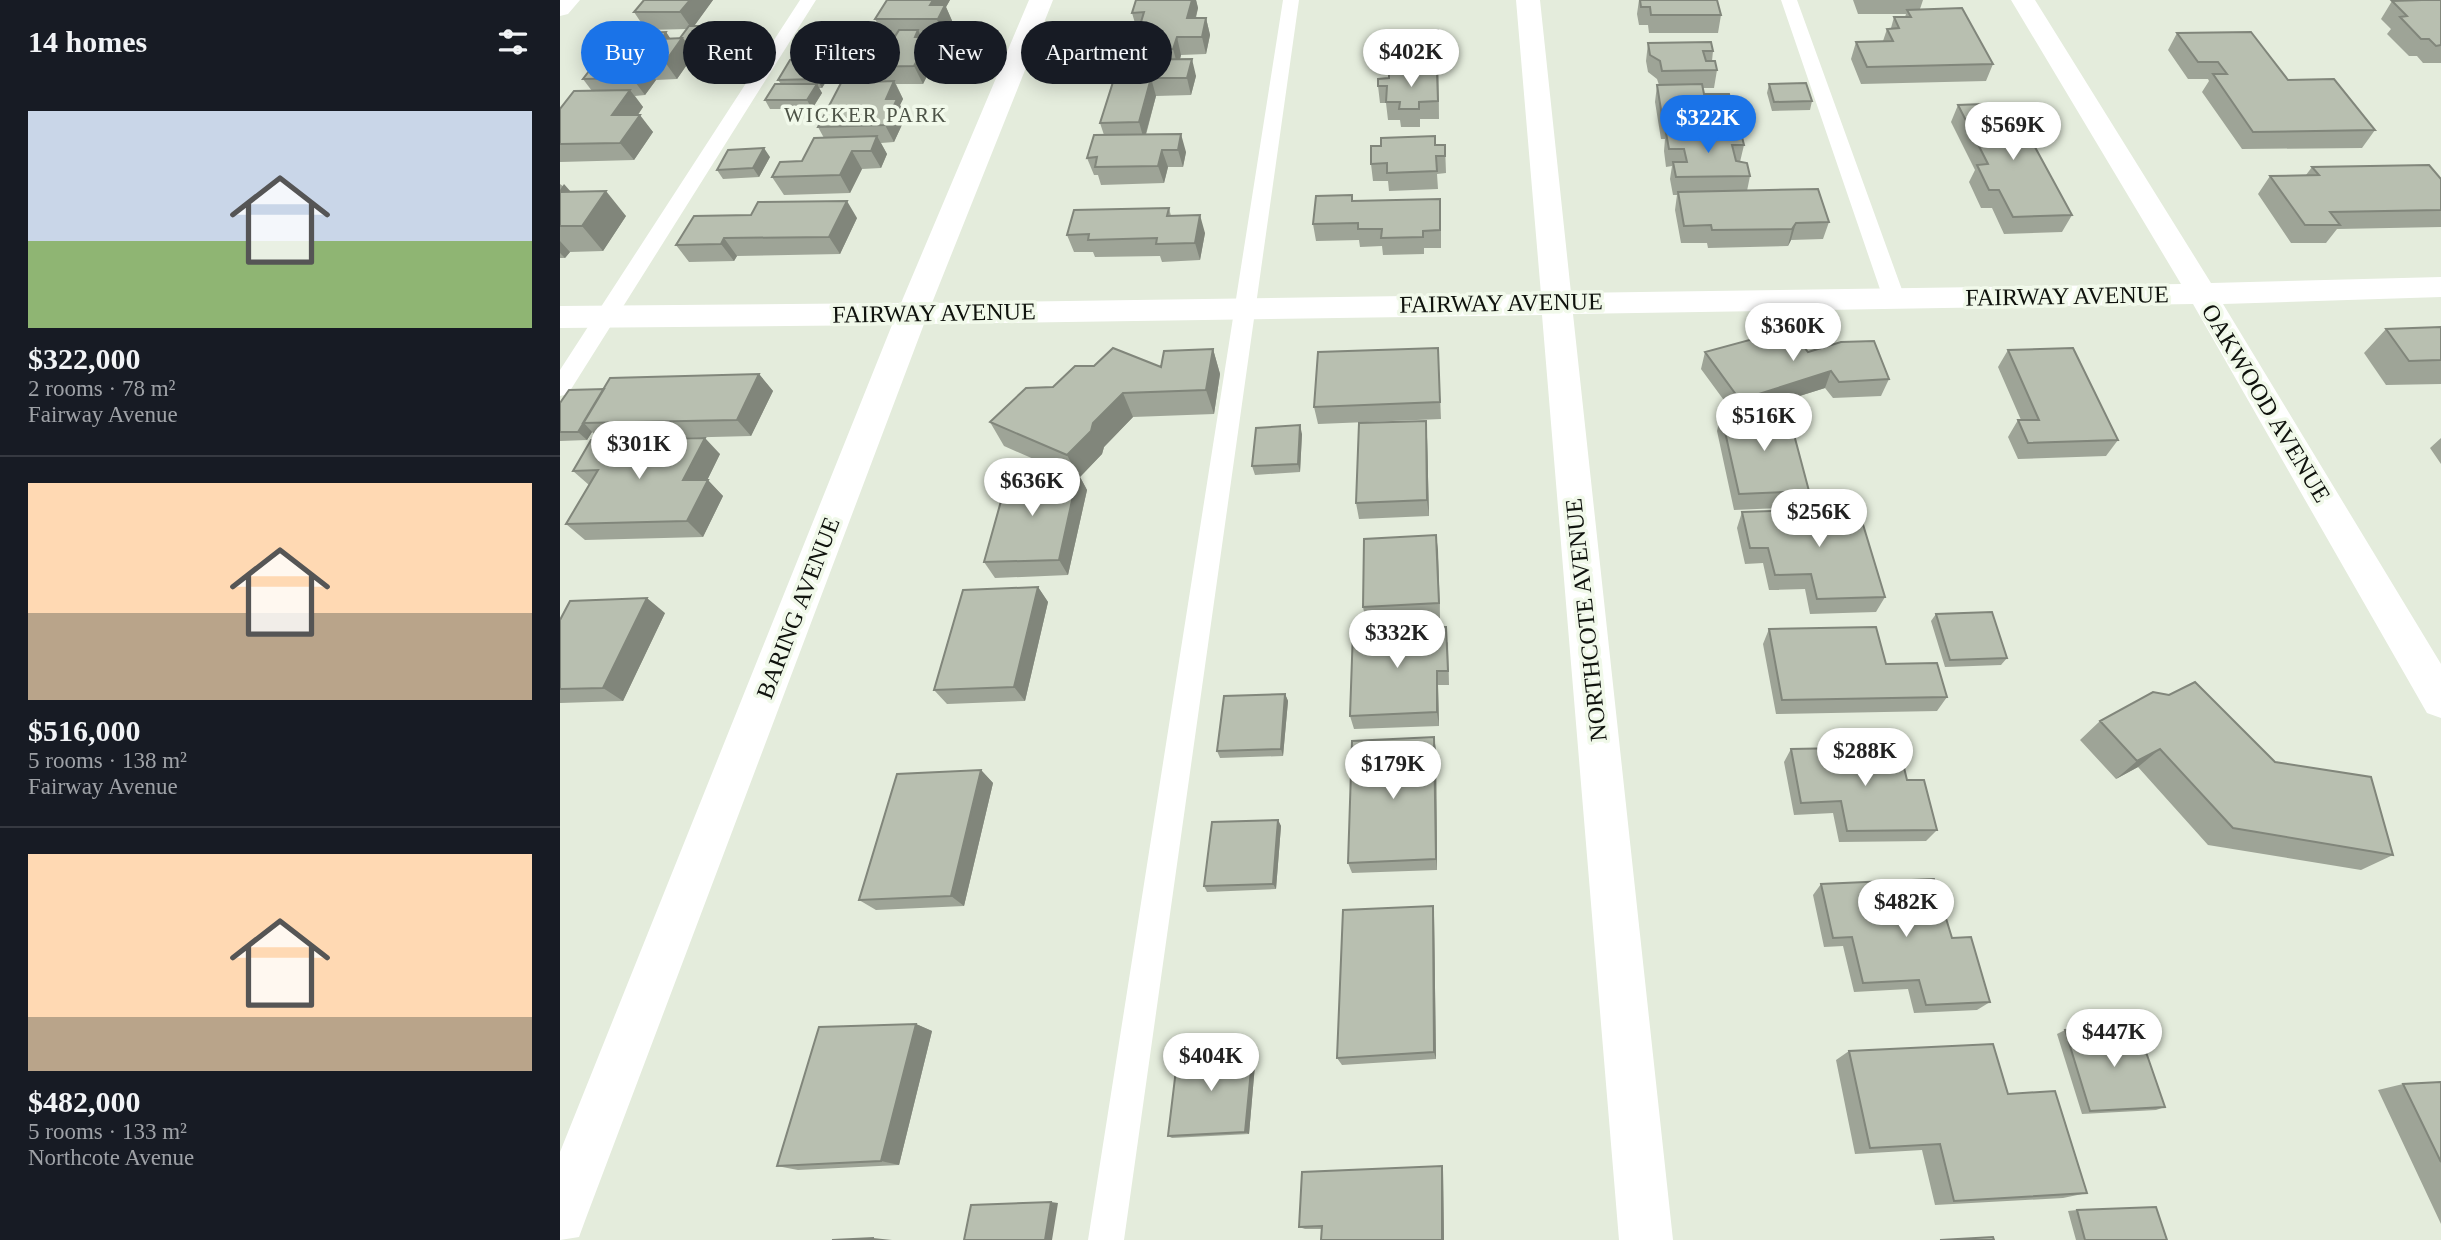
<!DOCTYPE html>
<html lang="en">
<head>
<meta charset="utf-8">
<style>
	:root { --surface:#171b24; --page:#20242c; --text:#f1f3f6; --muted:#9ea1a6; --line:#363941; --accent:#1a73e8 }
	body { margin:0; font-family:"Times New Roman",serif; background:var(--page); color:var(--text); height:100vh; display:flex; flex-direction:column; font-size:26px; white-space:nowrap }
	* { box-sizing:border-box; margin:0 }
	p { font-size:23px; color:var(--muted) }
	.icon { flex:none; width:38px; height:38px; fill:none; stroke:currentColor; stroke-width:2; stroke-linecap:round; stroke-linejoin:round }
	.map { position:relative; flex:1; overflow:hidden }
	.side { display:flex; flex-direction:column; background:var(--surface); width:560px }
	.side>* { flex:none }
	.hud { position:absolute; left:21px; top:21px; width:665px; height:63px; display:flex; gap:14px }
	.price { position:absolute; translate:-50% -60px; padding:0 16px; border-radius:24px; background:#fff; color:#222; font-size:23px; line-height:46px; filter:drop-shadow(0 2px 4px #0008) }
	.price::after { content:''; position:absolute; left:50%; top:42px; width:21px; height:16px; margin-left:-10px; background:inherit; clip-path:polygon(0 0,100% 0,50% 100%) }
	.price.current { background:var(--accent); color:#fff }
	ul { padding:0; list-style:none }
	li { display:grid; align-content:center; gap:14px; height:371px; padding:0 28px }
	li+li { border-top:2px solid var(--line) }
	li span { display:grid; place-items:center; height:217px; border-radius:0px; color:#555 }
	li>.icon { margin-inline-start:auto }
	span .icon { width:126px; height:126px; fill:#fffc; stroke-width:1 }
	li b { font-size:30px }
	h2 { display:flex; justify-content:space-between; align-items:center; height:84px; padding:0 28px; font-size:30px }
	.tag { padding:0 24px; border-radius:32px; background:var(--surface); box-shadow:0 4px 18px #0003; font-size:24px; line-height:63px }
	.tag.current { background:var(--accent); color:#fff }
	main { display:flex; flex:1; min-height:0 }
	.map>svg:first-child { display:block }
	.lines { fill:none; stroke-linecap:round; stroke-linejoin:round }
	.service { fill:#fff; fill-rule:evenodd }
	.minor { fill:#fff; fill-rule:evenodd }
	.wall { fill:#9ea497 }
	.shaded-wall { fill:#81867b }
	.building { fill:#b8bfb0; stroke:#81867b; stroke-width:2 }
	.labels { text-anchor:middle; dominant-baseline:central; stroke-width:7; stroke-linejoin:round; paint-order:stroke }
	.far-neighbourhood-label { font-size:21px; letter-spacing:2px; fill:#4d5347; stroke:#f1f9ea }
	.street-label { font-size:24px; fill:#0f120d; stroke:#f1f9ea }
</style>
</head>
<body>
<main>
<section class="side">
<h2>14 homes<svg class="icon" aria-label="filters" viewBox="0 0 24 24"><path d="M4 7h16M4 17h16"/><circle cx="9" cy="7" r="2"/><circle cx="15" cy="17" r="2"/></svg></h2>
<ul>
<li><span style="background:linear-gradient(#c9d6e8 60%,#8fb573 0)"><svg class="icon" aria-label="home" viewBox="0 0 24 24"><path d="M3 11l9-7 9 7M6 9v11h12V9"/></svg></span><div><b>$322,000</b><p>2 rooms · 78 m²</p><p>Fairway Avenue</p></div></li>
<li><span style="background:linear-gradient(#ffd9b3 60%,#b9a48a 0)"><svg class="icon" aria-label="home" viewBox="0 0 24 24"><path d="M3 11l9-7 9 7M6 9v11h12V9"/></svg></span><div><b>$516,000</b><p>5 rooms · 138 m²</p><p>Fairway Avenue</p></div></li>
<li><span style="background:linear-gradient(#ffd9b3 75%,#b9a48a 0)"><svg class="icon" aria-label="home" viewBox="0 0 24 24"><path d="M3 11l9-7 9 7M6 9v11h12V9"/></svg></span><div><b>$482,000</b><p>5 rooms · 133 m²</p><p>Northcote Avenue</p></div></li>
</ul>
</section>
<div class="map">
<svg width="1881" height="1240" viewBox="0 0 1881 1240">
	<rect width="100%" height="100%" fill="#e4ecdc"/>
	<g class="lines">
		<path class="service" d="M240 0H256L8 394 0 396V370Z
			M723 0H739L564 1240H528Z
			M1221 0H1237L1345 298 1341 303H1327L1323 298Z"/>
		<path class="minor" d="M0 0H20L8 14 0 16Z
			M469 0H493L372 303 981 294 956 0H980L1011 293 1621 284 1451 0H1475L1651 283 1881 277V297L1663 304 1881 664V718L1867 713 1633 304 1013 314 1113 1240H1059L982 315 364 324 26 1218 19 1237 0 1240V1152L332 325 0 328V306L341 303Z"/>
	</g>
	<path class="wall" d="M84 0H153L134 26H167L172 35 158 54 132 55 133 56 117 79 96 80 85 95 75 96 83 107 78 115 93 132 74 160 0 162V109L32 91 23 79 36 61 31 54 106 32 110 38H120L127 29 86 30 74 12Z
		M390 0 386 7 393 23 385 37H361L378 54 363 84H336L343 99 340 105 346 116 334 142 321 143 327 154 321 168 302 169 290 193 224 195 212 177 242 161 264 138 258 127 310 82 302 67 335 37H324L315 19Z
		M576 0H636L638 8 636 18H646L650 35 646 54 621 55 620 59 636 76 631 95 596 96 586 135 626 152 623 167H608L604 183 541 185 538 175H534L527 158 544 135 540 123 566 60 563 50 579 30H577L572 13Z
		M1079 0H1157L1161 15 1158 33H1089L1088 25H1079L1077 14Z
		M1293 0H1363L1360 9 1433 64 1426 81 1301 84 1291 59 1296 42 1323 41 1327 29 1331 28 1334 17H1345L1346 14H1298Z
		M1853 0H1881V63H1863L1857 56H1849L1827 34 1831 29 1821 19 1832 1Z
		M878 30 879 119H860V127H841L840 120H828L826 103H820L818 86 829 78 832 74 831 58Z
		M1617 33 1728 80 1815 130 1802 148 1682 149 1642 92 1649 81 1648 79H1628L1608 50Z
		M1088 43 1153 51 1152 61 1157 70 1154 88H1143L1144 94 1176 121 1174 133 1184 145 1180 162 1190 176 1187 191 1269 222 1263 239 1231 240 1228 246 1148 248 1147 243H1121L1115 210 1117 195H1113L1110 179 1112 166 1106 167 1104 151 1105 139H1101L1095 102 1097 85H1099L1097 79 1088 72 1086 61Z
		M269 60 274 69 262 88H259L262 93 252 109H210L205 100 221 84 218 80Z
		M1209 84 1252 101 1250 110 1212 111 1207 93Z
		M1398 105 1512 215 1502 232 1444 234 1432 208H1421L1409 182 1415 170 1391 122Z
		M875 145H885L886 173 877 174 878 189 829 191 828 181H813L811 164Z
		M210 157 199 177 163 179 157 170Z
		M1752 167 1881 179V227L1777 229 1766 243H1731L1698 194 1710 176 1746 175Z
		M0 184 11 192 66 216 43 251 10 252 5 258H0Z
		M792 195 793 201 881 217V248H864V254L823 255 822 246 800 247 799 240 756 241 753 224Z
		M609 208 611 216 645 233 640 260 602 262 600 256 535 257 533 252H514L507 235Z
		M191 215 297 218 280 254 177 256 174 261 129 262 116 245Z
		M1881 327V384L1826 385 1804 353 1826 329Z
		M878 348 881 419 758 424 754 407Z
		M653 349 660 374 654 414 573 417 544 447 542 454 520 477 527 490 508 575 435 578 424 562 508 474 444 446 430 422 493 387 601 367Z
		M1448 350 1558 440 1546 456 1458 459 1448 437 1458 420H1461L1438 367Z
		M1145 352H1248L1329 379 1321 396 1273 398 1265 388 1186 413 1249 491 1243 507 1174 510 1157 431 1161 414H1174L1141 369Z
		M199 374 213 391 191 436 73 439 160 454 147 480 163 496 143 537 25 540 6 524 29 485 13 471 41 440 32 432 27 440 0 441V403L44 389Z
		M866 421 867 437 869 516 799 519 796 503Z
		M742 434 740 472 695 475 692 466Z
		M1881 438V464L1870 448Z
		M1182 512 1325 597 1316 612 1250 614 1245 589 1209 590 1203 563 1185 564 1177 528Z
		M876 535 880 618 806 622 803 607Z
		M478 587 488 602 465 701 387 704 374 690Z
		M105 613 63 701 0 703V620Z
		M1376 614 1447 658 1441 665 1385 667 1371 621Z
		M1209 629 1326 664 1387 697 1377 711 1216 714 1203 644Z
		M888 642 889 685H878L879 726 794 729 790 716Z
		M725 694 728 701 723 756 660 758 657 751Z
		M1540 721 1715 762 1833 855 1801 870 1648 845 1578 767 1556 779 1520 740Z
		M1231 749 1347 780 1377 830 1366 841 1279 842 1273 813 1234 815 1224 762Z
		M876 750 877 870 792 873 788 863Z
		M421 770 433 783 404 906 316 910 299 900Z
		M718 820 721 826 716 889 647 892 644 886Z
		M1261 884 1392 938 1430 1002 1417 1010 1354 1013 1348 989 1294 992 1283 946 1264 947 1253 895Z
		M874 916 876 1059 782 1065 777 1058Z
		M356 1024 372 1031 339 1165 238 1170 217 1166Z
		M1505 1030 1605 1107 1596 1110 1522 1114 1497 1034Z
		M1289 1051 1448 1094 1527 1193 1503 1198 1375 1205 1362 1150 1295 1154 1276 1060Z
		M696 1053 689 1134 612 1138 608 1136Z
		M1881 1082V1224L1818 1090 1843 1084Z
		M882 1166 883 1170 884 1240H761L762 1229H745L739 1227Z
		M1517 1210 1607 1240H1516L1508 1211Z"/>
	<path class="shaded-wall" d="M130 0H153L132 29 120 12Z
		M373 0H390L386 7 393 23 385 37 370 5Z
		M632 0H636L638 8 631 35 627 18Z
		M646 18 650 35 646 54 642 37Z
		M167 26 172 35 158 54 152 45Z
		M358 30 365 45 370 37 378 54 363 84 354 66 355 37Z
		M106 32 115 46 122 38 133 56 117 79 105 62 102 39Z
		M617 37 621 55 618 67 613 49Z
		M632 59 636 76 631 95 627 78Z
		M269 60 274 69 262 88 257 79Z
		M84 62 96 80 85 95 72 78Z
		M591 78 596 96 584 140 579 122Z
		M334 81 343 99 340 105 346 116 334 142 325 125 326 99Z
		M257 84 262 93 252 109 247 100Z
		M70 90 83 107 65 133 52 115Z
		M80 115 93 132 74 160 60 143Z
		M621 134 626 152 623 167 618 150Z
		M317 136 327 154 321 168 311 151Z
		M204 148 210 157 199 177 193 168Z
		M602 150 608 167 604 183 598 166Z
		M292 151 302 169 290 193 280 175Z
		M4 184 26 209 0 194V190Z
		M46 191 66 216 43 251 22 226Z
		M287 201 297 218 280 254 269 237Z
		M640 215 645 233 640 260 635 243Z
		M1236 223 1231 240 1228 246 1232 229Z
		M164 238 177 256 174 261 161 244Z
		M0 241 10 252 5 258 0 253Z
		M653 349 660 374 654 414 646 390Z
		M1271 371 1265 388 1176 416 1180 400Z
		M199 374 213 391 191 436 177 420Z
		M563 393 573 417 544 447 542 454 520 477 527 490 508 575 499 560 518 476 507 455 533 423Z
		M866 421 867 437 869 516 867 500Z
		M24 423 32 432 27 440 18 432Z
		M740 425 742 434 740 472 738 464Z
		M145 438 160 454 139 497 123 480Z
		M148 480 163 496 143 537 127 521Z
		M876 535 878 550 880 618 879 603Z
		M478 587 488 602 465 701 454 687Z
		M87 598 105 613 63 701 43 688Z
		M877 671 878 685 879 726 877 712Z
		M725 694 728 701 723 756 721 749Z
		M874 737 876 750 877 870 876 859Z
		M1600 749 1578 767 1556 779 1577 761Z
		M421 770 433 783 404 906 391 896Z
		M718 820 721 826 716 889 713 884Z
		M873 906 874 916 876 1059 874 1052Z
		M356 1024 372 1031 339 1165 321 1161Z
		M693 1049 696 1053 689 1134 685 1132Z
		M882 1166 883 1170 884 1240H882Z
		M491 1202 498 1203 492 1240H485Z
		M313 1238 332 1240H313Z"/>
	<path class="building" d="M84 0H130L120 12H74Z
		M327 0H373L370 5H385L378 19H315Z
		M576 0H632L627 18H646L642 37H617L613 49 563 50 569 32H578L584 12 572 13Z
		M1080 0H1157L1161 15H1091L1090 7H1081Z
		M1862 0H1881V45L1876 46 1869 39H1861L1840 17 1847 16 1832 1Z
		M1402 8 1433 64 1307 67 1296 42 1333 41 1327 29 1339 28 1334 17H1351L1347 10Z
		M129 26H167L152 45 127 46 122 38H120Z
		M339 30H358L355 37H370L354 66 302 67 319 38H334Z
		M878 30V57L831 58 832 31Z
		M106 32 102 39 122 38 105 62H84L72 78 23 79 42 54H31L47 34Z
		M1691 32 1728 80 1774 79 1815 130 1693 132 1653 74H1667L1658 62H1638L1617 33Z
		M1151 42 1153 51H1143L1146 61H1155L1157 70 1102 71 1100 61 1090 55 1088 43Z
		M632 59 627 78H591L579 122 540 123 560 60Z
		M230 60H269L257 79 218 80Z
		M877 72 878 101 859 102V109H839L840 102H826L827 86H818V79L829 78V74Z
		M334 81 326 99H337L325 125 258 127 281 83Z
		M1246 83 1252 101 1214 102 1209 84Z
		M215 84H257L247 100H205Z
		M1142 84 1144 94H1169L1176 121 1103 122 1097 85Z
		M70 90 52 115H80L60 143 0 144V109L14 91Z
		M1451 103 1512 215 1453 217 1439 190H1429L1417 165 1428 164 1398 105Z
		M1106 133H1181L1184 145H1172L1176 161 1187 163 1190 176 1116 177 1113 162H1127L1124 149H1109Z
		M621 134 618 150H602L598 166 535 167 537 157 527 158 534 135Z
		M317 136 311 151H292L280 175 212 177 220 162 242 161 254 138Z
		M875 136V145H885V156H876L877 171 827 173V163L811 164V146H821V138Z
		M204 148 193 168 157 170 168 150Z
		M1869 165 1881 179V210L1770 212 1780 225H1745L1710 176 1759 175 1752 167Z
		M1258 189 1269 222 1236 223 1232 229 1152 230 1151 225 1124 226 1118 192Z
		M46 191 22 226H0V192Z
		M792 195V201L880 199V230L863 231V237L821 238 822 229H798V223L753 224 756 196Z
		M287 201 269 237 164 238 161 244 116 245 134 216 191 215 198 202Z
		M609 208 607 216 640 215 635 243 596 244 597 238 528 240 529 234 507 235 514 210Z
		M1881 327V360L1849 361 1826 329Z
		M1230 329 1248 352 1281 342 1314 341 1329 379 1279 382 1271 371 1180 400 1145 352Z
		M553 348 601 367 604 351 653 349 646 390 563 393 533 423 531 431 507 455 430 422 466 388 493 387 515 366H534Z
		M878 348 880 402 754 407 758 352Z
		M1513 348 1558 440 1468 443 1458 420H1479L1448 350Z
		M199 374 177 420 23 423 50 378Z
		M44 389 18 432H0V403L9 390Z
		M1228 412 1249 491 1179 494 1161 414Z
		M866 421 867 500 796 503 799 423Z
		M740 425 738 464 692 466 696 428Z
		M145 438 123 480H148L127 521 6 524 38 470 13 471 31 440Z
		M518 473 499 560 424 562 448 476Z
		M1298 508 1325 597 1257 599 1251 574 1215 575 1208 548H1190L1182 512Z
		M876 535 879 603 803 607 804 539Z
		M478 587 454 687 374 690 403 590Z
		M87 598 43 688 0 689V620L10 601Z
		M1432 612 1447 658 1390 660 1376 614Z
		M886 627 888 671H877V712L790 716 793 630Z
		M1316 627 1326 664 1377 663 1387 697 1222 700 1209 629Z
		M1635 682 1715 762 1811 777 1833 855 1673 828 1600 749 1577 761 1540 721 1593 692 1609 695Z
		M725 694 721 749 657 751 664 696Z
		M874 737 876 859 788 863 792 741Z
		M1339 747 1347 780H1364L1377 830 1287 831 1281 801 1241 803 1231 749Z
		M421 770 391 896 299 900 337 774Z
		M718 820 713 884 644 886 652 822Z
		M1374 879 1392 938 1411 937 1430 1002 1366 1005 1359 980 1303 983 1292 937 1273 938 1261 884Z
		M873 906 874 1052 777 1058 783 910Z
		M356 1024 321 1161 217 1166 259 1027Z
		M1577 1026 1605 1107 1530 1111 1505 1030Z
		M1433 1044 1448 1094 1495 1091 1527 1193 1394 1201 1380 1144 1310 1148 1289 1051Z
		M693 1049 685 1132 608 1136 618 1053Z
		M1881 1082V1162L1843 1084Z
		M882 1166V1240H761L762 1226 739 1227 742 1172Z
		M491 1202 485 1240H404L411 1205Z
		M1596 1207 1607 1240H1525L1517 1210Z
		M1433 1237 1434 1240H1380Z
		M313 1238V1240H272Z"/>
	<g class="labels">
		<g class="far-neighbourhood-label">
			<text x="306" y="115">WICKER PARK</text>
		</g>
		<g class="street-label">
			<text transform="translate(1507 296) rotate(-1)">FAIRWAY AVENUE</text>
			<text transform="translate(941 303) rotate(-1)">FAIRWAY AVENUE</text>
			<text transform="translate(374 313) rotate(-1)">FAIRWAY AVENUE</text>
			<text transform="translate(1706 403) rotate(59)">OAKWOOD AVENUE</text>
			<text transform="translate(238 608) rotate(-69)">BARING AVENUE</text>
			<text transform="translate(1026 620) rotate(-96)">NORTHCOTE AVENUE</text>
		</g>
	</g>
</svg>
<b class="price" style="left:851px;top:89px">$402K</b>
<b class="price current" style="left:1148px;top:155px">$322K</b>
<b class="price" style="left:1453px;top:162px">$569K</b>
<b class="price" style="left:1233px;top:363px">$360K</b>
<b class="price" style="left:1204px;top:453px">$516K</b>
<b class="price" style="left:79px;top:481px">$301K</b>
<b class="price" style="left:472px;top:518px">$636K</b>
<b class="price" style="left:1259px;top:549px">$256K</b>
<b class="price" style="left:837px;top:670px">$332K</b>
<b class="price" style="left:1305px;top:788px">$288K</b>
<b class="price" style="left:833px;top:801px">$179K</b>
<b class="price" style="left:1346px;top:939px">$482K</b>
<b class="price" style="left:1554px;top:1069px">$447K</b>
<b class="price" style="left:651px;top:1093px">$404K</b>
<div class="hud">
<a class="tag current">Buy</a>
<a class="tag">Rent</a>
<a class="tag">Filters</a>
<a class="tag">New</a>
<a class="tag">Apartment</a>
</div>
</div>
</main>
</body>
</html>
